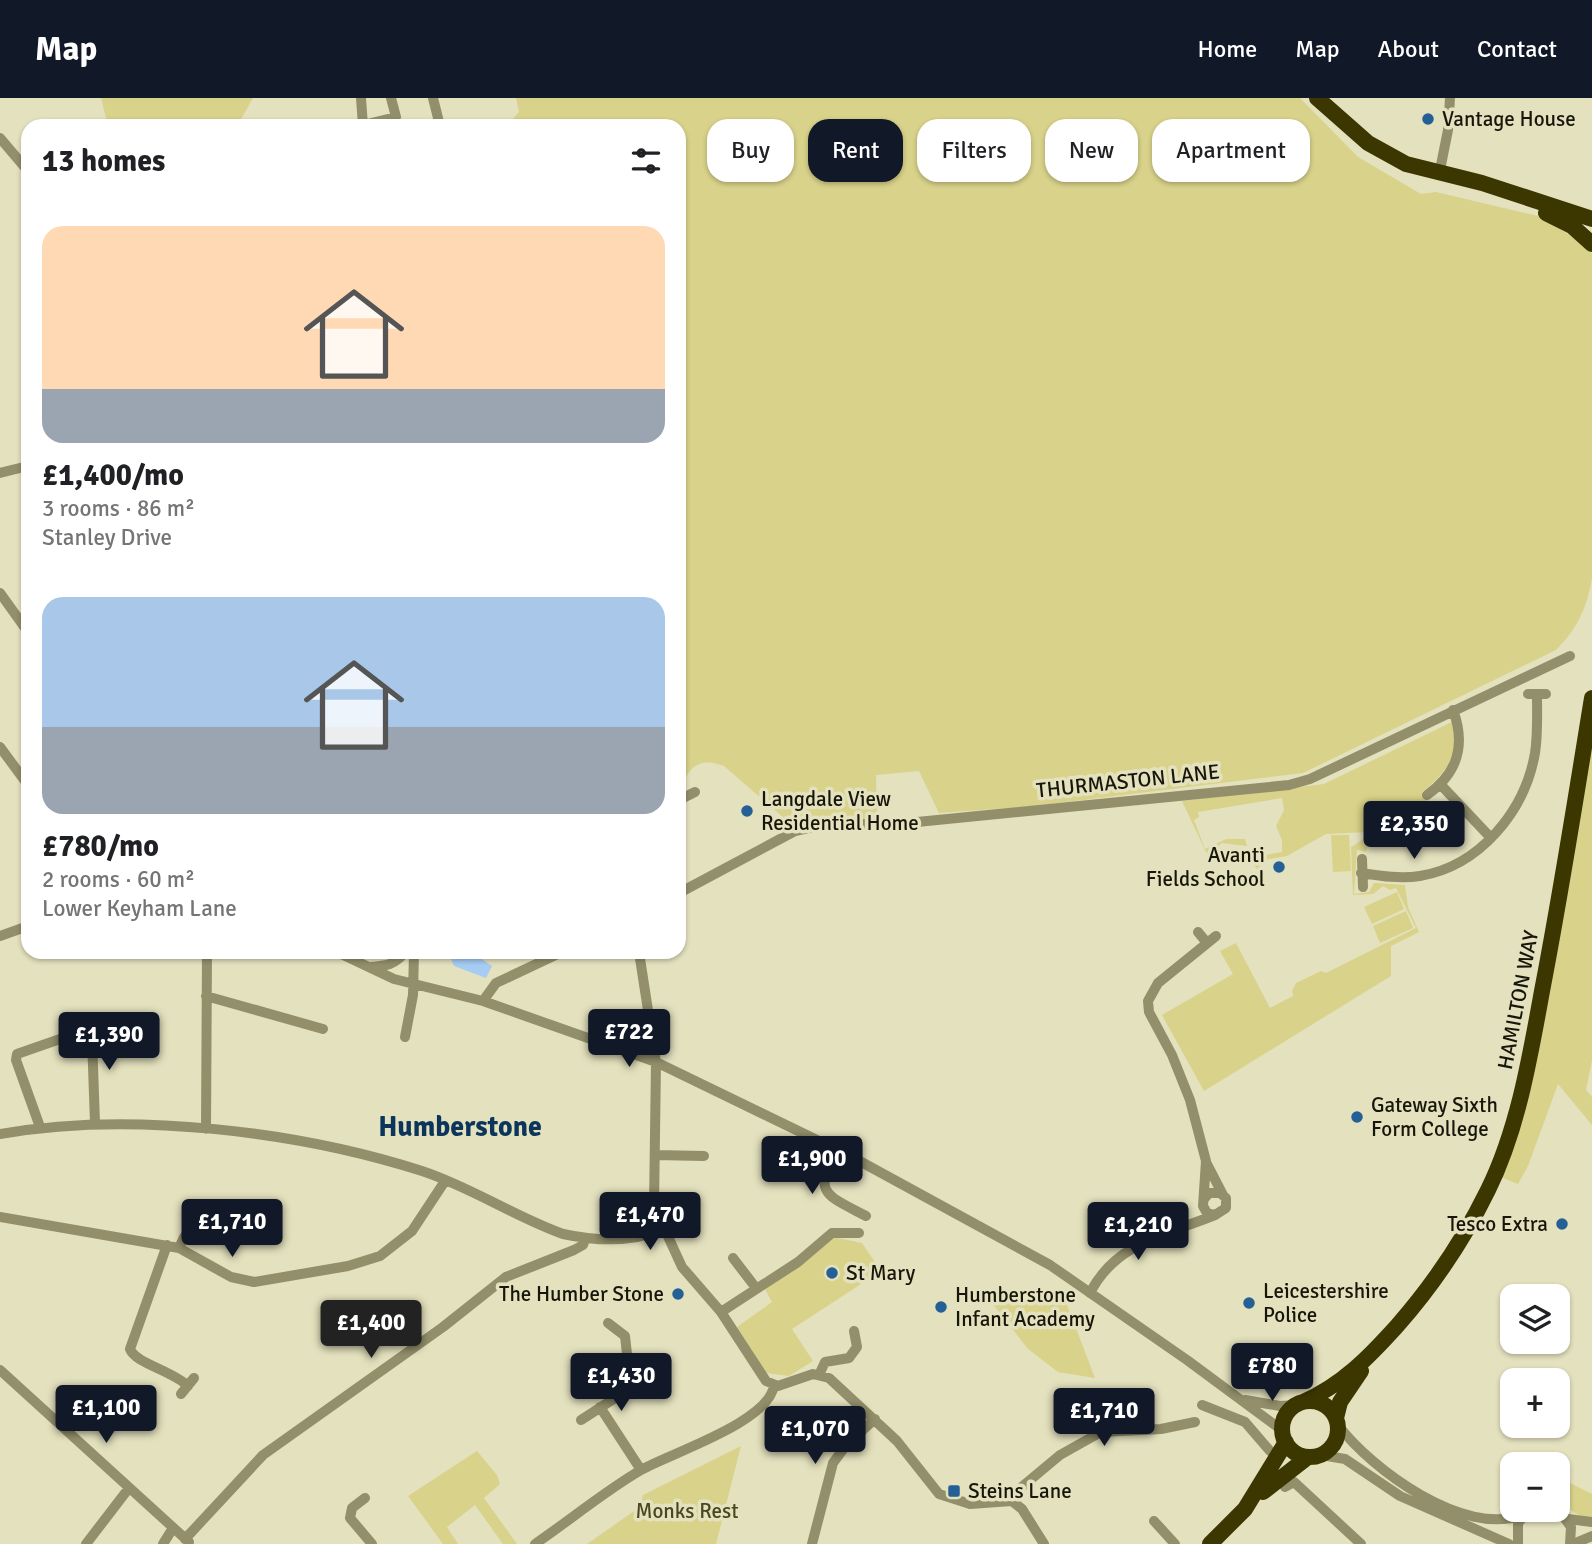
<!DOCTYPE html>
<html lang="en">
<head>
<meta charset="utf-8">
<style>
	:root { --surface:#fff; --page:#f2f2f2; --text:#202124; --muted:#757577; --accent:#111827 }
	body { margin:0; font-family:Signika,sans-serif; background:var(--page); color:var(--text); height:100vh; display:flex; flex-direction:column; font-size:26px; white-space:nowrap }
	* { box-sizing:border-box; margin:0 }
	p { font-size:23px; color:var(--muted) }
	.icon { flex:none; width:38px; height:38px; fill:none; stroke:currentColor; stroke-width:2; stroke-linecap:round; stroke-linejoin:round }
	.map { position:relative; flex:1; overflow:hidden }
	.drawer { position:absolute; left:21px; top:21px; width:665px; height:840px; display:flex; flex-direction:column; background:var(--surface); border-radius:21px; box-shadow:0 2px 5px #0004 }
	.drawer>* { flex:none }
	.banner { position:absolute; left:707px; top:21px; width:665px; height:63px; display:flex; gap:14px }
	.controls { position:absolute; left:1500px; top:1186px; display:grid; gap:14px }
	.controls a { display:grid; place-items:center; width:70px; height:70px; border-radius:14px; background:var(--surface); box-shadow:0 2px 5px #0004; font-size:35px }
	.price { position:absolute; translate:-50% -60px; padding:0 16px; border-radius:7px; background:var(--accent); color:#fff; font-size:23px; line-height:46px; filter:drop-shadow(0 2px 4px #0008) }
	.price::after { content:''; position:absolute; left:50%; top:42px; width:21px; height:16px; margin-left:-10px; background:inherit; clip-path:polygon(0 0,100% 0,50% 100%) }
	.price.selected { background:#222; color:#fff }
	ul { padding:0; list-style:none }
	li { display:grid; align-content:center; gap:14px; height:371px; padding:0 21px }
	li span { display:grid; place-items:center; height:217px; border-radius:21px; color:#555 }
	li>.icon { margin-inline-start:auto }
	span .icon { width:126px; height:126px; fill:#fffc; stroke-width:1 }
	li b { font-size:30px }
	h2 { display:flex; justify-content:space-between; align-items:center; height:84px; padding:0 21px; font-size:30px }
	.pill { padding:0 24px; border-radius:21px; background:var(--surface); box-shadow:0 2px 5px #0004; font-size:24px; line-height:63px }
	.pill.selected { background:var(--accent); color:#fff }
	header { display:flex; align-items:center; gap:42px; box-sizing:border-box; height:98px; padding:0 35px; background:var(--accent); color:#fff }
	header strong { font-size:33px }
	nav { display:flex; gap:38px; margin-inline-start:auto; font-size:24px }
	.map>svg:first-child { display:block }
	.green { fill:#d9d28a }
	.water { fill:#a6ccf3 }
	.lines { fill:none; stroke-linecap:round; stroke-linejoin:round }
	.minor { stroke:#938f6b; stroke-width:10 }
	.highway { stroke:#3c3600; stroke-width:16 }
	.poi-dot { fill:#245f96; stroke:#e4e1be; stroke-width:2.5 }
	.labels { text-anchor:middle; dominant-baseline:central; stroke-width:7; stroke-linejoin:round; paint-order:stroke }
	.poi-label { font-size:21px; fill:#17160a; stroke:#e4e1be; text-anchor:start }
	.street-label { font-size:21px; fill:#17160a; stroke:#e4e1be }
	.park-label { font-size:21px; fill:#4a461f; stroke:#e4e1be }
	.district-label { font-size:28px; font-weight:bold; fill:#0b355a; stroke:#e4e1be }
</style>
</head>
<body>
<header>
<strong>Map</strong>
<nav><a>Home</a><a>Map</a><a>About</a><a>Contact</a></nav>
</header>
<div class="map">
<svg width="1592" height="1446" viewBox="0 0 1592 1446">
	<rect width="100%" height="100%" fill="#e4e1be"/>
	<path class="green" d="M101 0H253L237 28H108Z
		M516 0H1300L1358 59 1421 96 1436 94 1538 118 1580 143 1592 156V480C1587 509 1578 530 1556 552L1303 675 1034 708 939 715 919 673 876 677 877 721 794 729 724 668C705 661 692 664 684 684L679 682V28H507L519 14Z
		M1592 596V962L1586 992 1592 999V1027L1558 986 1528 1068 1518 1086 1498 1078 1536 929Z
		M1452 624C1462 654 1445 677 1422 694L1437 717 1435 719 1441 731 1417 739 1371 737 1366 754 1357 752 1354 796 1369 794 1374 785 1405 787 1408 809 1419 834 1391 848V878L1204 993 1162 917 1233 876 1220 853 1236 845 1270 910 1293 898 1292 893 1296 885 1321 873 1326 875 1416 830 1396 790 1390 792 1383 788 1373 796 1353 797 1351 749 1370 737V734L1326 736 1287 758 1258 763 1262 774 1259 776 1249 756 1252 759 1282 754V742L1276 728 1284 712 1282 700 1198 714 1199 719 1194 722 1205 751 1226 741H1245L1247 748 1222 745 1210 756 1206 754 1182 703 1324 686Z
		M1331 737H1349L1351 773 1333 774Z
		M1397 794 1404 811 1372 826 1364 809Z
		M1406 813 1413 830 1380 845 1373 828Z
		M833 1139 862 1145 881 1173 792 1231 813 1263 789 1278 766 1275 737 1229 772 1204 765 1191Z
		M1016 1191 1052 1196 1067 1207 1095 1280 1058 1274 1028 1251 988 1200Z
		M741 1348 716 1446H587L640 1409 643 1397Z
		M477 1353 497 1377 500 1386 484 1400 517 1446H503L475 1407 447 1429 458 1446H443L408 1398Z
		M1558 1379 1592 1396V1423C1566 1411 1558 1409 1558 1379Z"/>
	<path class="water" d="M448 854H471L492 868 486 880 454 868Z"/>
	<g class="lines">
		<path class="minor" d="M361 0 363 28
			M433 0 440 28
			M363 27 396 19 391 0
			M0 40 28 73
			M1439 77 1448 32 1450 0
			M0 375 28 368
			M0 495 28 534
			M1528 596H1546
			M0 649 28 687
			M1440 686 1491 740
			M1427 697C1458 675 1466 647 1453 612
			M679 702 695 694
			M1362 761 1363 789
			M1361 775C1381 778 1400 781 1420 778 1480 768 1525 713 1535 655 1538 636 1537 615 1537 596
			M679 795 795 733 822 727 907 725 1289 687 1310 681 1570 558
			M1198 834 1207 845
			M0 838 28 828
			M337 854 394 881 483 903 656 964 854 1060 1050 1167 1187 1262 1283 1333
			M639 854 656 964 654 1108 682 1169 721 1214 766 1283 778 1288 813 1276 829 1280 897 1343 939 1396 970 1406 1012 1403
			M370 869C386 868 395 867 405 854
			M206 898 323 931
			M483 903 496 885 562 854
			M405 939 413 897 414 854
			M40 1029 16 962 17 956 83 933 92 940 95 1025
			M206 1031 207 854
			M0 1036C130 1013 297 1033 422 1073 471 1089 515 1119 563 1136 596 1143 632 1145 663 1131
			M835 1051C813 1096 826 1097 866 1118
			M656 1057 704 1058
			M1207 1066 1223 1097
			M1204 1101 1209 1095H1220L1226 1100V1110L1215 1117 1207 1115 1203 1108 1206 1063 1190 1002 1172 957 1149 914 1148 903 1158 885 1216 838
			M0 1119 179 1150 231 1179 254 1184 348 1168 380 1158 412 1133 445 1083
			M167 1147 130 1251C135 1265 173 1273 188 1288
			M179 1150C191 1121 206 1112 235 1106
			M733 1160 756 1190
			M1090 1195C1116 1144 1166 1137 1215 1117
			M721 1214 798 1164 832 1135H859
			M0 1272 189 1444
			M819 1277 825 1264 849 1260 857 1249 854 1233
			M181 1296 194 1280
			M1245 1302 1280 1308 1296 1307
			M1202 1307 1245 1324 1270 1353
			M600 1309 641 1372
			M581 1322 643 1282 627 1256 625 1238 608 1225
			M1338 1327C1372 1372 1464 1439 1522 1417
			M1321 1357 1345 1361 1400 1398 1509 1446
			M1285 1389 1294 1384 1361 1446
			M365 1400 352 1410 350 1420 372 1446
			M1012 1403V1397L1060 1357 1101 1334 1161 1331 1195 1324
			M1012 1403 1022 1411 1044 1446
			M1558 1411 1571 1429 1570 1446
			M1568 1421 1592 1424
			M1154 1423 1175 1446
			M185 1441 263 1357 443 1229 506 1179 574 1152 583 1147 585 1141
			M86 1446 129 1390
			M163 1446 173 1430
			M535 1446C570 1422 605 1393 641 1372 671 1355 770 1324 774 1287
			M812 1446 833 1365 847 1346 875 1321
			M1518 1446V1425L1529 1412
			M1573 1446 1592 1438"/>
		<path class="highway" d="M1317 0 1368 45 1406 66 1482 85 1592 121
			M1546 115 1572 128 1592 146
			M1282 1331a28 28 0 1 1 56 0a28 28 0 1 1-56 0Z
			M1303 1304C1342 1287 1369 1259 1397 1228 1433 1187 1464 1141 1488 1092 1518 1031 1530 959 1542 893 1561 795 1576 698 1592 600
			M1336 1320 1340 1304 1361 1273
			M1263 1394 1308 1359
			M1210 1446 1245 1411 1286 1344"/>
	</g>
	<g class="poi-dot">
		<circle cx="1428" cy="21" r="7"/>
		<circle cx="747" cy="713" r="7"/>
		<circle cx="1279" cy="769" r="7"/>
		<circle cx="1357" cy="1019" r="7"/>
		<circle cx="1562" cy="1126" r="7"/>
		<circle cx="832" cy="1175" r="7"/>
		<circle cx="678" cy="1196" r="7"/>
		<circle cx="1249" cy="1205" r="7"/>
		<circle cx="941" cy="1209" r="7"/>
		<rect x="947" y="1386" width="14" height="14" rx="3.5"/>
	</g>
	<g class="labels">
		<g class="poi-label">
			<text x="1442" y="21">Vantage House</text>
			<text x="761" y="701">Langdale View<tspan x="761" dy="24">Residential Home</tspan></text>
			<text x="1265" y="757" text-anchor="end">Avanti<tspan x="1265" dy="24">Fields School</tspan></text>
			<text x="1371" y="1007">Gateway Sixth<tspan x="1371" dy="24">Form College</tspan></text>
			<text x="1548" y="1126" text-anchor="end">Tesco Extra</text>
			<text x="846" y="1175">St Mary</text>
			<text x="1263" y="1193">Leicestershire<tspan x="1263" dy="24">Police</tspan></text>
			<text x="664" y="1196" text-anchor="end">The Humber Stone</text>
			<text x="955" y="1197">Humberstone<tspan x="955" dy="24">Infant Academy</tspan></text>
			<text x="968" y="1393">Steins Lane</text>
		</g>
		<g class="street-label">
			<text transform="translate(1128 683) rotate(-6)">THURMASTON LANE</text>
			<text transform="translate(1518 902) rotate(-79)">HAMILTON WAY</text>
		</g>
		<g class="park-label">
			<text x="687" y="1413">Monks Rest</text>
		</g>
		<g class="district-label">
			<text x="460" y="1029">Humberstone</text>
		</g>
	</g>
</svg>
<div class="controls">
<a><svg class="icon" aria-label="layers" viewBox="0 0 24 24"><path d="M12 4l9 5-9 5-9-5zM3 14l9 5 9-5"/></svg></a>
<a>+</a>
<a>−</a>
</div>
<b class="price" style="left:1414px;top:763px">£2,350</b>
<b class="price" style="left:629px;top:971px">£722</b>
<b class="price" style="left:109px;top:974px">£1,390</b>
<b class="price" style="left:812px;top:1098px">£1,900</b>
<b class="price" style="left:650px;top:1154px">£1,470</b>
<b class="price" style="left:232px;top:1161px">£1,710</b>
<b class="price" style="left:1138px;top:1164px">£1,210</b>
<b class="price selected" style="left:371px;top:1262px">£1,400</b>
<b class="price" style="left:1272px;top:1305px">£780</b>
<b class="price" style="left:621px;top:1315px">£1,430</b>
<b class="price" style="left:106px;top:1347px">£1,100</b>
<b class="price" style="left:1104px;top:1350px">£1,710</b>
<b class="price" style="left:815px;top:1368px">£1,070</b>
<div class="banner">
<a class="pill">Buy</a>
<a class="pill selected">Rent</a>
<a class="pill">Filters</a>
<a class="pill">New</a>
<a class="pill">Apartment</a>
</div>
<section class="drawer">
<h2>13 homes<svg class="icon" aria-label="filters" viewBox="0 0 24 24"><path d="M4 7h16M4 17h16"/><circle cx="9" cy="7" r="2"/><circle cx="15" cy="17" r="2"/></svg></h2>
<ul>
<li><span style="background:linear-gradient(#ffd9b3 75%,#9aa5b1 0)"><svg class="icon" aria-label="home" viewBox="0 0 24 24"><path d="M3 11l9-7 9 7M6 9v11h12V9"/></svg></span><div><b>£1,400/mo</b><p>3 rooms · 86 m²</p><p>Stanley Drive</p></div></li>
<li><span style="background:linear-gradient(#a9c7e8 60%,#9aa5b1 0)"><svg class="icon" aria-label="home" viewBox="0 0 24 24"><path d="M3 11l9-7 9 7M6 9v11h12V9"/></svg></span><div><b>£780/mo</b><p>2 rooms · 60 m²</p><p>Lower Keyham Lane</p></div></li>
</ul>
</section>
</div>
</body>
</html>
